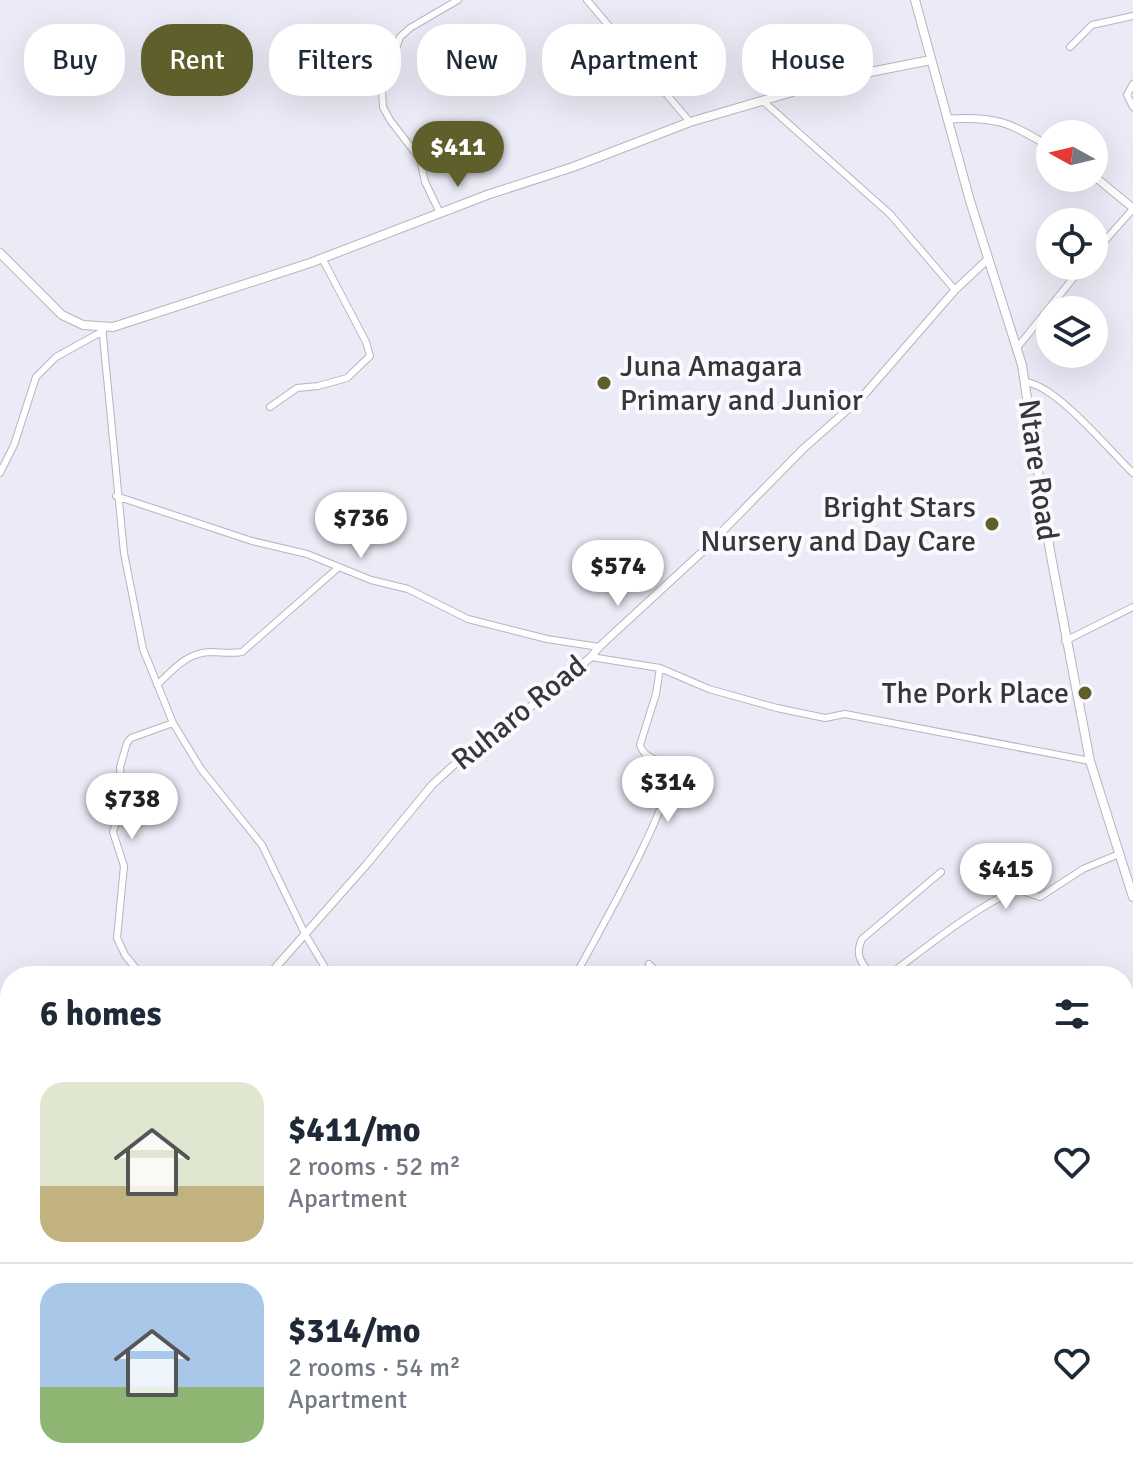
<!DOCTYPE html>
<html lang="en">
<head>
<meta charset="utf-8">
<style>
	:root { --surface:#fff; --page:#f2f2f3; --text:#1f2937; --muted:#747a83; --line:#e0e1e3; --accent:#5f5f2b }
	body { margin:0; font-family:Signika,sans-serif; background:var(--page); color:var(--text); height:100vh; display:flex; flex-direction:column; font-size:30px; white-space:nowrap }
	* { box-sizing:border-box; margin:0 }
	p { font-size:26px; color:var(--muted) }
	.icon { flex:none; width:44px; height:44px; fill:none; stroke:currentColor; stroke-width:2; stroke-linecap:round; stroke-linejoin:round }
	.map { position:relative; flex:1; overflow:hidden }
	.panel { position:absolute; left:0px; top:966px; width:1134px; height:512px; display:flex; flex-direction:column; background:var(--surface); border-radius:32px 32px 0 0; box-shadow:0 8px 32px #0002 }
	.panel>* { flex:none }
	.guide { position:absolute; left:24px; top:24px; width:1086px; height:72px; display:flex; gap:16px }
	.needle { width:52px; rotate:278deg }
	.fabs { position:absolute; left:1036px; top:120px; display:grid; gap:16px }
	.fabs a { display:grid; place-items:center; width:72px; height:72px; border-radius:50%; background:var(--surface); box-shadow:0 8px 32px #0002; font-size:40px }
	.price { position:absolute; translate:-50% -68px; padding:0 18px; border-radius:28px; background:#fff; color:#222; font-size:26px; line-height:52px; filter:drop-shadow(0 2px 4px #0008) }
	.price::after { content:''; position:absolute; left:50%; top:48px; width:24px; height:18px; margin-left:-12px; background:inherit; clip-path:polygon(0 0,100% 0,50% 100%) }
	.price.on { background:var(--accent); color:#fff }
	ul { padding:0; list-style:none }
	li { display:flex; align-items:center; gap:24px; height:200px; padding:0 40px }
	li+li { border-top:2px solid var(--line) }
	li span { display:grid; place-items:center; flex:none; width:224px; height:160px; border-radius:24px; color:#555 }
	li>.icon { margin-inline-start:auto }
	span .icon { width:96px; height:96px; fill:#fffc; stroke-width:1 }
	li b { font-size:34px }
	h2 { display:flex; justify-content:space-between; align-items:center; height:96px; padding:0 40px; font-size:34px }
	.chip { padding:0 28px; border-radius:32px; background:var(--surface); box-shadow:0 8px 32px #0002; font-size:28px; line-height:72px }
	.chip.on { background:var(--accent); color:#fff }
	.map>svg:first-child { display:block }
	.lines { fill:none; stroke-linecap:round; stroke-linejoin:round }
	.minor-casing { stroke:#b4b5bf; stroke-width:8 }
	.tertiary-casing { stroke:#b4b5bf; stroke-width:9 }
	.secondary-casing { stroke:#b4b5bf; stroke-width:10 }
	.minor { stroke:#fff; stroke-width:6 }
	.tertiary { stroke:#fff; stroke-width:7 }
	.secondary { stroke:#fff; stroke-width:8 }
	.poi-dot { fill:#5f5f2b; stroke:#f9f9fe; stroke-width:3 }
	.labels { text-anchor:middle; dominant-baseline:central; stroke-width:8; stroke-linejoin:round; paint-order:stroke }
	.poi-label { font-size:30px; fill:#37373b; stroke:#f9f9fe; text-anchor:end }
	.street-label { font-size:30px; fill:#37373b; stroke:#f9f9fe }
</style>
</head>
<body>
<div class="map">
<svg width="1133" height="1478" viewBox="0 0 1133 1478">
	<rect width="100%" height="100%" fill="#ebebf7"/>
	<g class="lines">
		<defs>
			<path id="minor" d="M587 0 690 122
				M1070 47 1092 25 1133 16
				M1133 84 1127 95 1133 107
				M763 101 890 214 955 290
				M440 213 425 182 420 159 390 120 383 107 382 90 400 37 410 28 458 0
				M1094 253 1133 209
				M102 326 124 553 143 649 173 723 201 769 262 845 305 934 330 976
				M1016 349 1083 266
				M1026 382C1058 387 1108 449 1133 473
				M270 407 297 388 318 386 347 378 370 356 366 342 322 258
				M0 473 14 445 36 377 56 357 103 331
				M116 496 252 541 307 554 371 580 408 589 468 619 547 639 599 647
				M1065 641 1133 607
				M591 657 660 668 709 689 777 708 825 718 845 714 1090 761
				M157 685C173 670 186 653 210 652 221 652 231 654 242 652L339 567
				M649 964 660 976
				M142 976 125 955 117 938 124 866 113 832 122 802 120 767 127 743 131 738 173 723
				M575 976C594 941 676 798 671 766 659 759 645 760 640 745L656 694 660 668
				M872 976C862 963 854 956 862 939L941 872
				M888 976C929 945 969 912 1016 889L1040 897 1083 869 1119 854
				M1124 1149 1133 1142
				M0 1167 10 1181
				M0 1407 10 1401
				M205 1468 206 1473 213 1478
				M551 1468 556 1478
				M752 1478 761 1468
				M903 1478 905 1468
				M981 1478 983 1468"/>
			<path id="tertiary" d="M948 119C995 116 1010 122 1050 147
				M1094 176 1133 208
				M268 976 367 864 432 785 456 763 512 722 591 657 599 647 701 553 803 449 863 396 955 290 988 259
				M0 1279 10 1270"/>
			<path id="secondary" d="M915 0 970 201 1022 365 1050 551 1090 761 1133 897
				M0 253 62 315 83 325 113 327 310 263 487 195 573 167 690 122 840 78 931 60"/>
		</defs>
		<use href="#minor" class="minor-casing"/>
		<use href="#tertiary" class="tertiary-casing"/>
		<use href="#secondary" class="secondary-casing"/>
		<use href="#minor" class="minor"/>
		<use href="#tertiary" class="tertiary"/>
		<use href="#secondary" class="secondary"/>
	</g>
	<g class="poi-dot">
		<circle cx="604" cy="383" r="8"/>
		<circle cx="992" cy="524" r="8"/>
		<circle cx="1085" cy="693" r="8"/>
	</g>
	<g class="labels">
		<g class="poi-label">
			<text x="620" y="366" text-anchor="start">Juna Amagara<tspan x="620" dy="34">Primary and Junior</tspan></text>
			<text x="976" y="507">Bright Stars<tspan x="976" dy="34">Nursery and Day Care</tspan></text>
			<text x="1069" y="693">The Pork Place</text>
		</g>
		<g class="street-label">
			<text transform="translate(1038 470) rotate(82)">Ntare Road</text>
			<text transform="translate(519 713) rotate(-39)">Ruharo Road</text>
		</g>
	</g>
</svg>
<div class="fabs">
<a><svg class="needle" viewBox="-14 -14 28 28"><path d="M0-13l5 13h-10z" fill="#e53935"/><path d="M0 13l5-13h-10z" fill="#747a83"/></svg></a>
<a><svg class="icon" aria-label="locate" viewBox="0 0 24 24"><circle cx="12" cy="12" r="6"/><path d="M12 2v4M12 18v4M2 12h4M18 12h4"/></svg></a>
<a><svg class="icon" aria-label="layers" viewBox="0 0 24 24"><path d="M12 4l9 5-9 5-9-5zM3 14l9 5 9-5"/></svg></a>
</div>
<b class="price on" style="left:458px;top:189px">$411</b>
<b class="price" style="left:361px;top:560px">$736</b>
<b class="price" style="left:618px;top:608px">$574</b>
<b class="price" style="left:668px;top:824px">$314</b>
<b class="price" style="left:132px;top:841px">$738</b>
<b class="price" style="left:1006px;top:911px">$415</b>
<div class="guide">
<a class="chip">Buy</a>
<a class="chip on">Rent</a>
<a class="chip">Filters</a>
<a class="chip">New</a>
<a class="chip">Apartment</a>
<a class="chip">House</a>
</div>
<section class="panel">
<h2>6 homes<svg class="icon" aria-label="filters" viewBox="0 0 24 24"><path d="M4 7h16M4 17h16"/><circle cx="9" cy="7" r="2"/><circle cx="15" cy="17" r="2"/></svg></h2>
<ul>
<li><span style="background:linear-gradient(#dfe7d0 65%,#c2b280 0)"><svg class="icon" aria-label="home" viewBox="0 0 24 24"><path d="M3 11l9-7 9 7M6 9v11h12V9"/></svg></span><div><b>$411/mo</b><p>2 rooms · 52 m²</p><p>Apartment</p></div><svg class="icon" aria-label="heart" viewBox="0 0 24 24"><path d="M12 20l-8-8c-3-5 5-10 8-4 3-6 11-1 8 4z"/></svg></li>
<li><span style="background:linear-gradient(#a9c7e8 65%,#8fb573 0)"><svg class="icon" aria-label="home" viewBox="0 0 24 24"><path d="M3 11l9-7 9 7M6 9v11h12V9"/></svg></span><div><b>$314/mo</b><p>2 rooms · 54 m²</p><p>Apartment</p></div><svg class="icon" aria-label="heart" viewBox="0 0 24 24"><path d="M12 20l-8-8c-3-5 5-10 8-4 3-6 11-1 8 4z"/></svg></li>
</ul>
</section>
</div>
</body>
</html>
